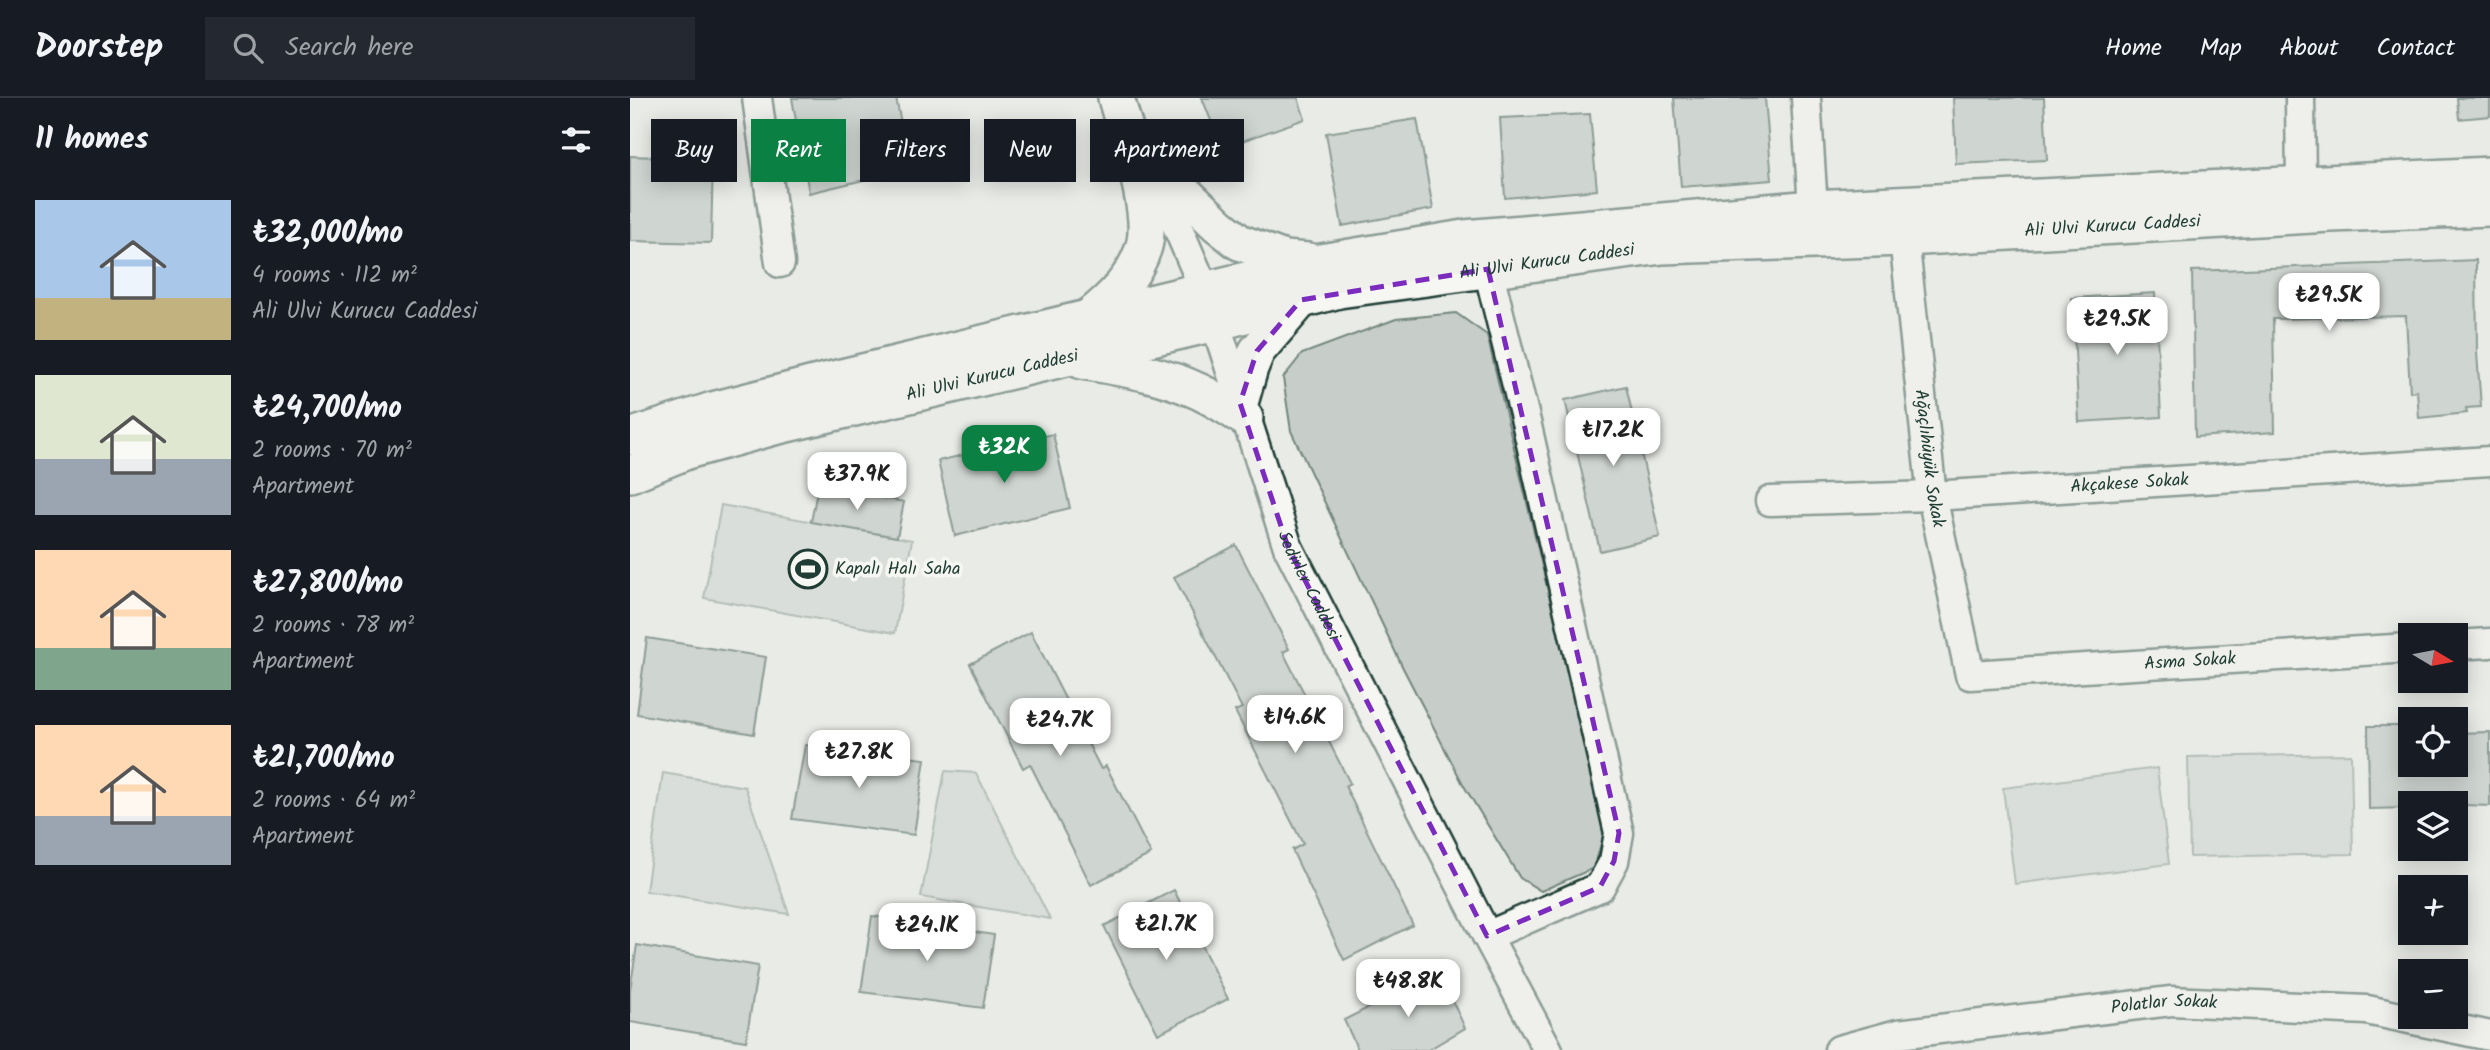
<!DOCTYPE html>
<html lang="en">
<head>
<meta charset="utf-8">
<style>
	:root { --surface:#171b24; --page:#242831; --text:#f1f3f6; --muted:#9ea1a6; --line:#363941; --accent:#0b8043 }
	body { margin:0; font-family:Kalam,sans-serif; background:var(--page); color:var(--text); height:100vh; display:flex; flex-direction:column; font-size:26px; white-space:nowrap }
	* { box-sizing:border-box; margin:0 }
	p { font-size:23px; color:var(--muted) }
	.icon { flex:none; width:38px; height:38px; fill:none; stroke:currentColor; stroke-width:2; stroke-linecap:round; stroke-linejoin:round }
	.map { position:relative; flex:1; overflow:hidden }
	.details { display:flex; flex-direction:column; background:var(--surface); width:630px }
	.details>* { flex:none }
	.top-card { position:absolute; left:21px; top:21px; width:665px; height:63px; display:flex; gap:14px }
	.needle { width:46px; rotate:100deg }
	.controls { position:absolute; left:1768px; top:525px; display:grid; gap:14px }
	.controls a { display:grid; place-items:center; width:70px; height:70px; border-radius:0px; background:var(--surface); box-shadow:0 4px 18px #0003; font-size:35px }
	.price { position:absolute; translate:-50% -60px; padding:0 16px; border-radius:14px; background:#fff; color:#222; font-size:23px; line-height:46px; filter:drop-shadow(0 2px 4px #0008) }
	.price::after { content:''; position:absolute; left:50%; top:42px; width:21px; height:16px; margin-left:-10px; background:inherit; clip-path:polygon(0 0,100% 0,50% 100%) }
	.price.current { background:var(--accent); color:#fff }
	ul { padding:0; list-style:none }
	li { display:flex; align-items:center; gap:21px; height:175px; padding:0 35px }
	li span { display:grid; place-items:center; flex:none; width:196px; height:140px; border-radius:0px; color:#555 }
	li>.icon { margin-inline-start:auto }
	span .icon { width:84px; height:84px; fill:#fffc; stroke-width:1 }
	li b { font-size:30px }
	h2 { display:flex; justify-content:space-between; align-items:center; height:84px; padding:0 35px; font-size:30px }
	.chip { padding:0 24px; border-radius:0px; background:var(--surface); box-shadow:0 4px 18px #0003; font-size:24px; line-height:63px }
	.chip.current { background:var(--accent); color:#fff }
	header { display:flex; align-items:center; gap:42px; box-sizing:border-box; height:98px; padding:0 35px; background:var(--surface); border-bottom:2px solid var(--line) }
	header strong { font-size:33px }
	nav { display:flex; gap:38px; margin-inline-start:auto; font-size:24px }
	.search { width:490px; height:63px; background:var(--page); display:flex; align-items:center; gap:18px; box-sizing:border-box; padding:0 24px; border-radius:0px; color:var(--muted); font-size:26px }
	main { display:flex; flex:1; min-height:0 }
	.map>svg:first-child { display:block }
	.green { fill:#c7cec9; stroke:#73867e; stroke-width:2 }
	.building { fill:#b0bab5; stroke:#1f3d34; stroke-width:2 }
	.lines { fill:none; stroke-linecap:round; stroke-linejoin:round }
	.minor-casing { stroke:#1f3d34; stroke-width:33 }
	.major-casing { stroke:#1f3d34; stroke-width:40 }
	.minor { stroke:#f6f6f2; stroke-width:28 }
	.major { stroke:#f6f6f2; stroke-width:35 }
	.marked { fill:none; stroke:#7b2cbf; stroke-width:5; stroke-dasharray:14 9; stroke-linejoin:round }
	.labels { text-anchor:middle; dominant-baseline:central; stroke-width:7; stroke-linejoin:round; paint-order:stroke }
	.street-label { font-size:18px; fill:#1f3d34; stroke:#f6f6f2 }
	.poi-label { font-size:18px; fill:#1f3d34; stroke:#f6f6f2; text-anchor:start }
</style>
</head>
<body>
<header>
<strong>Doorstep</strong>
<div class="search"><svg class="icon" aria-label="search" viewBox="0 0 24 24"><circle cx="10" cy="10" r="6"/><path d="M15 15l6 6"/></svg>Search here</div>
<nav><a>Home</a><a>Map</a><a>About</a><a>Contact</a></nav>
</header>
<main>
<section class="details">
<h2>11 homes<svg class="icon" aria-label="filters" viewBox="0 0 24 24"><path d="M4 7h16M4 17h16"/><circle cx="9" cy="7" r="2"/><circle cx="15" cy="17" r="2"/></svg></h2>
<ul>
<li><span style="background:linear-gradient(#a9c7e8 70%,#c2b280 0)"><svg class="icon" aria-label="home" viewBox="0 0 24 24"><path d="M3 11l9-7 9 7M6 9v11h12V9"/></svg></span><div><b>₺32,000/mo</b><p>4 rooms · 112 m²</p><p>Ali Ulvi Kurucu Caddesi</p></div></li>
<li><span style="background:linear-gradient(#dfe7d0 60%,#9aa5b1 0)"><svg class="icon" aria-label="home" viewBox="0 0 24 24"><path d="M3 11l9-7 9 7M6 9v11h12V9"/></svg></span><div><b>₺24,700/mo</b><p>2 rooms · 70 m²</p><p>Apartment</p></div></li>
<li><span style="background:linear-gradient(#ffd9b3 70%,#7fa58c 0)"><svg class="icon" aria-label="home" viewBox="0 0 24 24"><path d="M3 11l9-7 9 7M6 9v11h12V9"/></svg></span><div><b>₺27,800/mo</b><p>2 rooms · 78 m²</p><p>Apartment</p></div></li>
<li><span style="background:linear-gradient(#ffd9b3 65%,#9aa5b1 0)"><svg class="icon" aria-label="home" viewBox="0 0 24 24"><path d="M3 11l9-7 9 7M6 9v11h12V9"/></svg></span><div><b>₺21,700/mo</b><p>2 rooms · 64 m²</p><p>Apartment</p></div></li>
</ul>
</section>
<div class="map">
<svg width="1860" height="952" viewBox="0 0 1860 952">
	<rect width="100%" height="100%" fill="#e9ebe7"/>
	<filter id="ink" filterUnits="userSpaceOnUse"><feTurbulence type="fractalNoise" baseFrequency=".0143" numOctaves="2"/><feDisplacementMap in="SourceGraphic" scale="14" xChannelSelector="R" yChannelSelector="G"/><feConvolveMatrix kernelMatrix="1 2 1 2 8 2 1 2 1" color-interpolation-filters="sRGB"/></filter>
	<g filter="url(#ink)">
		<path class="green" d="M826 215 857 237 975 732 964 770 911 793 890 780 834 688 773 570 661 333 653 280 672 256 766 221Z
			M91 407 282 442 265 535 74 500Z
			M1721 656 1723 756 1560 759 1558 659Z
			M1527 670 1539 766 1385 786 1373 690Z
			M315 673 346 675 420 821 291 799Z
			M33 675 115 689 159 816 16 793Z"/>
		<path class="building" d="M162 0H266L280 71 179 95Z
			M572 0H668L675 21 592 50Z
			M1044 0H1135L1142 82 1051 89Z
			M1323 0H1414L1417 62 1326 66Z
			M1827 0H1860V18L1829 21Z
			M960 16 967 92 875 100 870 20Z
			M787 21 803 111 712 128 696 35Z
			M0 58 83 61 81 145 0 143Z
			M1846 162 1847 255 1851 309 1836 310 1837 315 1789 320 1787 293 1780 294 1776 218 1643 221 1645 334 1565 339 1562 173Z
			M1525 195 1531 319 1449 324 1442 200Z
			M996 288 1030 439 970 453 935 302Z
			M423 336 440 410 325 438 308 363Z
			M188 388 274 404 267 439 181 424Z
			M606 447 659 551 653 554 720 685 715 688 783 827 714 862 662 752 673 746 605 613 612 610 544 479Z
			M401 534 471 671 476 668 521 756 461 787 400 666 393 670 340 566Z
			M17 540 136 559 124 636 7 616Z
			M1738 628H1780V667H1825V635L1860 634V708L1780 705V710L1739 711Z
			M175 647 295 661 284 737 162 721Z
			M544 792 598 901 528 936 474 828Z
			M242 818 364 837 353 910 231 894Z
			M7 847 128 868 116 943 0 924V892Z
			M809 874 835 930 798 952H728L714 922Z"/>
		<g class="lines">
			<defs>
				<g id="minor">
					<path d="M127 0 150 165"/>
					<path d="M1176 0 1183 110"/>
					<path d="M1670 0 1671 87"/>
					<path id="s1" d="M521 67 575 193 658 449 857 838 918 952"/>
					<path id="s2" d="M1274 140 1302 398 1340 577 1780 550"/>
					<path id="s3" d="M1140 403 1302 398 1860 363"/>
					<path d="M1825 547 1860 545"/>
					<path d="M857 838 970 789 984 763 989 735 897 328 858 171"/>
					<path id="s4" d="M1209 952 1268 936 1541 903 1737 912 1860 938"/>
				</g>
				<g id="major">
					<path d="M518 60 588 127 609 144 654 161 678 163"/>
					<path d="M458 220C482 201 505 179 514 148 524 113 496 37 486 0"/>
					<path d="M452 263C492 270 532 276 568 293 584 300 600 311 615 320"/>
					<path d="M610 305 620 270 627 253 671 202"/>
					<path d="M0 339 83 312 208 280 691 164 834 140 1183 110 1860 77"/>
					<path id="s5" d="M0 376 57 353 144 329 585 225 709 192 1032 148 1274 140 1700 116 1860 110"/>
				</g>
			</defs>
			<use href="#minor" class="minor-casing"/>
			<use href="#major" class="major-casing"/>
			<use href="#minor" class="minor"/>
			<use href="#major" class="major"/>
		</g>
	</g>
	<path d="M0 0H1860V952H0ZM858 171 989 735 984 763 970 789 857 838 658 449 610 305 627 253 671 202Z" fill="#e9ebe7" fill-opacity=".55" fill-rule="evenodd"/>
	<path class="marked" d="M858 171 989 735 984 763 970 789 857 838 658 449 610 305 627 253 671 202Z"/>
	<defs>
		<symbol id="stadium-ring" viewBox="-11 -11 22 22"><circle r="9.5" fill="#f6f6f2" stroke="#1f3d34" stroke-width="1.5"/><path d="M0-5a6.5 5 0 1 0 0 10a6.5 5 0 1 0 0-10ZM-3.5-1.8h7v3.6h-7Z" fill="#1f3d34"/></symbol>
	</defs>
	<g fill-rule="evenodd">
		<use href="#stadium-ring" x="156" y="449" width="44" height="44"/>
	</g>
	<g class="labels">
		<g class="street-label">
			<text stroke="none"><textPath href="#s5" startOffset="1510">Ali Ulvi Kurucu Caddesi</textPath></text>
			<text stroke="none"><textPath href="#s5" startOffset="943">Ali Ulvi Kurucu Caddesi</textPath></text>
			<text stroke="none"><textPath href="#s5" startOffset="376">Ali Ulvi Kurucu Caddesi</textPath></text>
			<text stroke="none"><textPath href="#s2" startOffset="222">Ağaçlıhüyük Sokak</textPath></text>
			<text stroke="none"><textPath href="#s3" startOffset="360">Akçakese Sokak</textPath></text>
			<text stroke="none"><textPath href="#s1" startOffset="450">Sedirler Caddesi</textPath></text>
			<text stroke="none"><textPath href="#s2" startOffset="663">Asma Sokak</textPath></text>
			<text stroke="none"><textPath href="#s4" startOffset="329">Polatlar Sokak</textPath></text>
		</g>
		<g class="poi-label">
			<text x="205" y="471">Kapalı Halı Saha</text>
		</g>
	</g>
</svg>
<div class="controls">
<a><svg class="needle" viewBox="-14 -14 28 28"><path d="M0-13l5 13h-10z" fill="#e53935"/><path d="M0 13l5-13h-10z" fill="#9ea1a6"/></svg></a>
<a><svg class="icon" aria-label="locate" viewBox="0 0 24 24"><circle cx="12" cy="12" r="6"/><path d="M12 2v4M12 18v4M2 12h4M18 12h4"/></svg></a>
<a><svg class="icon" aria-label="layers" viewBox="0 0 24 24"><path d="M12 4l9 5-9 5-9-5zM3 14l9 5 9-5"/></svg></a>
<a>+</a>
<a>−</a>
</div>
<b class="price" style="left:1699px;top:235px">₺29.5K</b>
<b class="price" style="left:1487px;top:259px">₺29.5K</b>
<b class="price" style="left:983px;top:370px">₺17.2K</b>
<b class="price current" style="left:374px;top:387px">₺32K</b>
<b class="price" style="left:227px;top:414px">₺37.9K</b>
<b class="price" style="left:665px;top:657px">₺14.6K</b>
<b class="price" style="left:430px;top:660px">₺24.7K</b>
<b class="price" style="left:229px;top:692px">₺27.8K</b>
<b class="price" style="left:536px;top:864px">₺21.7K</b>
<b class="price" style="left:297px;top:865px">₺24.1K</b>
<b class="price" style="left:778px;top:921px">₺48.8K</b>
<div class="top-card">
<a class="chip">Buy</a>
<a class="chip current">Rent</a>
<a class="chip">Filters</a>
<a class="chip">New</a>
<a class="chip">Apartment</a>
</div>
</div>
</main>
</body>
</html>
